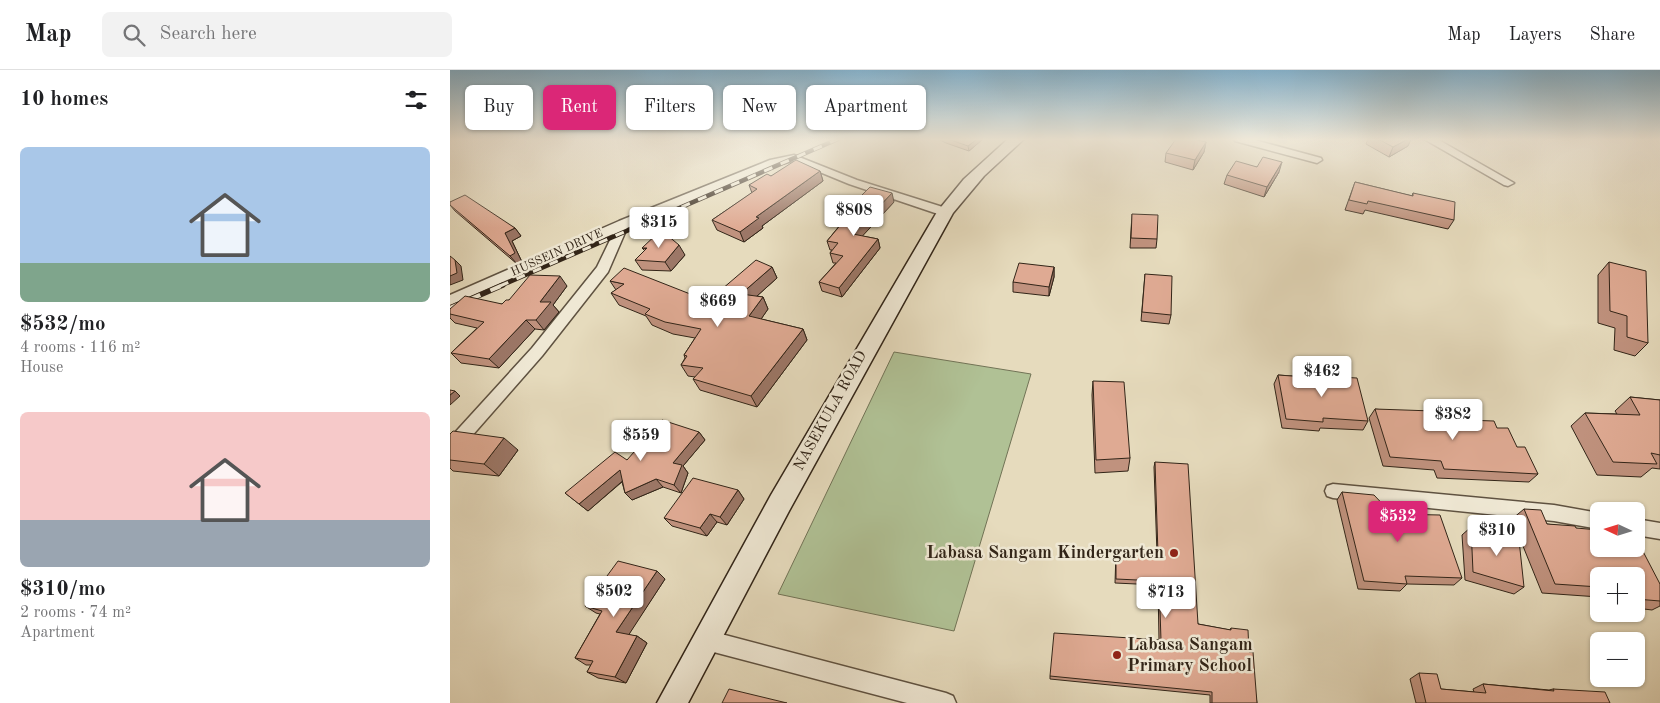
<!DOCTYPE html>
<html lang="en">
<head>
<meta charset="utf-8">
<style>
	:root { --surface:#fff; --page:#f2f2f2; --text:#202124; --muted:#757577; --line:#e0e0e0; --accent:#db2777 }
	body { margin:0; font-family:"Old Standard TT",serif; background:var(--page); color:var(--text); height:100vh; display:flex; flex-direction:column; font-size:19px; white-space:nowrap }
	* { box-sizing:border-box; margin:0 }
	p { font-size:16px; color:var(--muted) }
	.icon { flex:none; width:28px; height:28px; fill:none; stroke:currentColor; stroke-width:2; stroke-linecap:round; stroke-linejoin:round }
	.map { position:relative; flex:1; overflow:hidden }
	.panel { display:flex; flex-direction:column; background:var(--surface); width:450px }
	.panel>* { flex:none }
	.hud { position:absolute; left:15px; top:15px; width:475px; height:45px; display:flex; gap:10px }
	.needle { width:32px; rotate:274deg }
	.buttons { position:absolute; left:1140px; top:432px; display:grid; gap:10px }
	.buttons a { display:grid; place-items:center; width:55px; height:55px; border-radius:8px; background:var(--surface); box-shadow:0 1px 4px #0004; font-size:25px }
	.price { position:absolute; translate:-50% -42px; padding:0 11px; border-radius:5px; background:#fff; color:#222; font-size:16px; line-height:32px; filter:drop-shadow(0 1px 2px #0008) }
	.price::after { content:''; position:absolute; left:50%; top:30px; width:15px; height:11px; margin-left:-8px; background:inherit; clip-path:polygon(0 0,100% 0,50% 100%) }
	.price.selected { background:var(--accent); color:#fff }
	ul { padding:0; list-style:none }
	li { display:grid; align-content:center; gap:10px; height:265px; padding:0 20px }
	li span { display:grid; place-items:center; height:155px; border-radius:8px; color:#555 }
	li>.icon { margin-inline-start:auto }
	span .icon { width:90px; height:90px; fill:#fffc; stroke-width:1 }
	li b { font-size:21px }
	h2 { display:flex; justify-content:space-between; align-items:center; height:60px; padding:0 20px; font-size:21px }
	.chip { padding:0 18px; border-radius:8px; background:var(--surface); box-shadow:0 1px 4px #0004; font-size:18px; line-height:45px }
	.chip.selected { background:var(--accent); color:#fff }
	header { display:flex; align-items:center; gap:30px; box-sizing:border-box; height:70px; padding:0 25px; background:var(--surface); border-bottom:1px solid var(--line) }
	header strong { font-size:24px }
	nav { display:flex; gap:28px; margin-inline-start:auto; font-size:18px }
	.search { width:350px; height:45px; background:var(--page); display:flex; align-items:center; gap:12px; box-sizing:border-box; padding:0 18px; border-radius:8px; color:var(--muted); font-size:19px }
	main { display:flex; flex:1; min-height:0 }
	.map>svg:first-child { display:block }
	.green { fill:#b0c195; stroke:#717356 }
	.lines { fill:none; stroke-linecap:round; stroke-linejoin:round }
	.street-casing { stroke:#5f5241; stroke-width:3 }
	.secondary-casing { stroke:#322518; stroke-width:3 }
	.street { fill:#efe8d4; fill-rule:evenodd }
	.secondary { fill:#efe8d4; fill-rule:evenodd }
	.rail-far1-casing { stroke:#322518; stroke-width:4.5 }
	.rail-casing { stroke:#322518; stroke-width:5.5 }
	.rail-far1 { stroke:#efe8d4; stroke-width:3; stroke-dasharray:9; stroke-linecap:butt }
	.rail { stroke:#efe8d4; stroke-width:4; stroke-dasharray:11; stroke-linecap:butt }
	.wall { fill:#c0927e; stroke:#322518 }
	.shaded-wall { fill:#9c7767; stroke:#322518 }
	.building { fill:#dfaa93; stroke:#322518 }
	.poi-dot { fill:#8f2418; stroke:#efe8d4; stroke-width:2 }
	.labels { text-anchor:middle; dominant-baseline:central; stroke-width:5; stroke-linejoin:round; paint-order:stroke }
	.far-street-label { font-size:12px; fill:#322518; stroke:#efe8d4 }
	.street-label { font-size:15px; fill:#322518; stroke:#efe8d4 }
	.near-poi-label { font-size:18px; font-weight:bold; fill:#322518; stroke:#efe8d4; text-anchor:end }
</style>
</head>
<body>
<header>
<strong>Map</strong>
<div class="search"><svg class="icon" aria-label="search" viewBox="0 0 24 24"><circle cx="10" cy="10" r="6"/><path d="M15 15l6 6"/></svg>Search here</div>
<nav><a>Map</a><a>Layers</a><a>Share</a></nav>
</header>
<main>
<section class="panel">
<h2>10 homes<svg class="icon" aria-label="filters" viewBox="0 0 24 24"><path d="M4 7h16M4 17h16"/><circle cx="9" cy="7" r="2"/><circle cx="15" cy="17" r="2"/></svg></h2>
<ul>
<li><span style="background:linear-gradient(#a9c7e8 75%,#7fa58c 0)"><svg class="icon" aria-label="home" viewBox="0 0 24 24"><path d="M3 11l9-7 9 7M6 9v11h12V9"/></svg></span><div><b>$532/mo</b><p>4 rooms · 116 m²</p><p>House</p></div></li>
<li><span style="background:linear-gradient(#f6c9c9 70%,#9aa5b1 0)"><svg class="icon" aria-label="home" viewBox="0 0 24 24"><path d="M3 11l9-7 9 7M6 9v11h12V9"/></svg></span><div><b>$310/mo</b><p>2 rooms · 74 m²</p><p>Apartment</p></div></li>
</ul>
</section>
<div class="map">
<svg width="1210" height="633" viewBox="0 0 1210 633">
	<rect width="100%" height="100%" fill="#e6dbbd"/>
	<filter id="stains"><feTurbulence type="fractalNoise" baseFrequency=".004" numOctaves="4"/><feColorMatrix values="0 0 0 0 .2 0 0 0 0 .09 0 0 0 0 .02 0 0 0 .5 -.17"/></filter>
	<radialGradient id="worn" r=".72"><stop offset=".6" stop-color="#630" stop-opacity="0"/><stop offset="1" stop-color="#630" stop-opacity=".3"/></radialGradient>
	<path class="green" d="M444 282 581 304 504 561 328 524Z"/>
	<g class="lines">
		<defs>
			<path id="street" d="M784 69H801L871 88 872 90 867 93 785 71Z
				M974 69H987L1064 113 1058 116 1054 115Z
				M344 85 407 110 499 139 501 142 495 146 491 145 399 114 343 91 327 95 177 158 158 202 92 286 6 384 0 386V368L82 278 147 197 163 164 0 235V225L169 151 320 90Z
				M883 414 1104 435 1149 443V459L1104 451 883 428 877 426 875 421 877 416Z
				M1186 449 1210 453V469L1186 465Z
				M256 560 496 623 503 626 506 633H457L256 580 249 577 246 570 249 563Z"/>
			<path id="secondary" d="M558 69H574L534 106 503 143 339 441 238 633H207L321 425 487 142 514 109Z"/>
		</defs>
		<use href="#street" class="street-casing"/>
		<use href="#secondary" class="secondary-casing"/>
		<use href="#street" class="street"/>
		<use href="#secondary" class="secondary"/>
		<defs>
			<path id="rail-far1" d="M50 216 388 69"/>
			<path id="rail" d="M0 238 53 215"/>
		</defs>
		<use href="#rail-far1" class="rail-far1-casing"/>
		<use href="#rail" class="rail-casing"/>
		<use href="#rail-far1" class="rail-far1"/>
		<use href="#rail" class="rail"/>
	</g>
	<path class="wall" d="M488 69H533L519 81 496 73Z
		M918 69H961L958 76 939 87 916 74Z
		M756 72 754 82 743 100 715 92 716 83Z
		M807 97 829 102 814 127 774 114 777 105Z
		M370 101 373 111 312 156 313 158 294 172 267 160 262 150 302 123 299 115 321 106Z
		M905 112 962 126 963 123 1004 150 998 159 915 140 913 144 895 140Z
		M0 132 65 158 71 166 62 171 72 192 67 194 5 141 0 135Z
		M444 132 412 166 428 169 430 178 392 227 372 221 369 212 386 193H383L380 183 382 180H380L377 171 399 144 398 139Z
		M682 144 707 169 706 178H680Z
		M192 178 235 185 221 201 192 200 185 190 195 181Z
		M1159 192 1198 273 1185 286 1164 280 1165 258 1148 253V205Z
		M322 197 327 208 307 226 313 227 318 239 311 249 353 259 357 270 307 337 250 320 243 309 245 307 238 306 231 295 235 288 234 285 245 268 223 264 202 255 196 246 169 235 161 223 166 220 160 211 258 231Z
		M604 197V207L599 226 563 222V212Z
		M695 204 721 245 719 254 691 251Z
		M117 216 103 235 109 242 94 260 85 259 49 298 11 293 1 283 27 258 5 253 0 248V239L52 234 59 230Z
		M828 305 869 308 870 306 918 351 913 360 870 358 869 361 832 358 824 314Z
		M643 311 680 388 678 401 645 403 642 325Z
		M1180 327 1210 330V399L1202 398 1191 407 1147 405 1121 356 1135 343 1167 344 1165 341Z
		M925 339 1015 350 1047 358 1067 377 1088 404 1079 412 987 408 984 400 933 396 919 348Z
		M249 362 255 370 233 396 238 403 231 423 213 417 182 430 175 423 172 412 138 441 115 423 177 390Z
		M0 364 68 380 49 406 3 401 0 398Z
		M705 392 748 554 780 560 781 558 799 582 807 633H760V625L600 609V606L709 570 708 515 665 513 666 482 707 484 704 397Z
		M288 420 294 429 277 455 267 452 257 466 222 456 214 448Z
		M892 422 942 444 1012 508 1004 515 957 514 950 521 908 519 887 430Z
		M1074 439 1097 454 1126 458 1210 514V536L1202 540 1186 538V506H1149V527L1092 523 1062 449Z
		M1021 457 1074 517 1064 524 1015 510 1012 465Z
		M207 501 215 509 178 565 187 566 197 573 176 613 148 608 137 602 141 595H136L125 588 150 544 146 543 135 536Z
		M969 603 991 619 1024 622 1023 619 1033 614 1099 620 1103 619 1160 633H966L960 609Z"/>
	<path class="shaded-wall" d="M527 69H533L519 81 518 76Z
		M958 69H961L958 76 939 87 943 77Z
		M756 72 754 82 743 100 745 90Z
		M832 92 829 102 814 127 817 117Z
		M370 101 373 111 312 156 313 158 294 172 290 162 306 147Z
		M442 123 444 132 406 173 403 164Z
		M65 158 71 166 62 171 72 192 67 194 60 186 55 163Z
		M428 169 430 178 392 227 389 218Z
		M229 175 235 185 221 201 215 192Z
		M5 190 11 196 13 210 0 215V206Z
		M322 197 327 208 297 235 291 224Z
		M604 197V207L599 226V217Z
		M110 206 117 216 103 235 109 242 94 260 86 250 90 232Z
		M313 227 318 239 305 258 299 246Z
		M76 250 85 259 49 298 39 289Z
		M353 259 357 270 307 337 301 326Z
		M5 321 10 326 0 335V325Z
		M249 362 255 370 233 396 238 403 231 423 224 415 223 393Z
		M54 368 68 380 49 406 34 394Z
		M170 400 177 407 138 441 129 434Z
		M206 409 213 417 182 430 175 423Z
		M288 420 294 429 277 455 270 447Z
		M260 444 267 452 257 466 250 458Z
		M207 501 215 509 176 569 166 562Z
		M187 566 197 573 176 613 165 607Z"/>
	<path class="building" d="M498 69H527L518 76Z
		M726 69H743L756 72 745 90 716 83Z
		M928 69H958L943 77Z
		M813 87 832 92 817 117 777 105 786 91 807 97Z
		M346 90 370 101 306 147 309 148 290 162 262 150 307 119 299 115 317 104 321 106Z
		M905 112 963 126V123L1005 132 1004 150 918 131 917 134 899 130Z
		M420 117 442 123 403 164 428 169 389 218 369 212 393 186 380 183 388 173 377 171 403 140 398 139Z
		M15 125 65 158 55 163 65 183 60 186 0 135V132Z
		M682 144 708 145 707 169 681 168Z
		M211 160 229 175 215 192 185 190 197 178H192Z
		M0 186 5 190 7 203 0 206Z
		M306 190 322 197 291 224 313 227 299 246 353 259 301 326 243 309 253 298 231 295 237 286 234 285 251 259 215 252 195 244 200 239 161 223 174 214 160 211 174 198 258 231Z
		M1159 192 1196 201 1198 273 1177 267V246L1160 241Z
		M569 193 604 197 599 217 563 212Z
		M695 204 722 206 721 245 692 242Z
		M80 205 110 206 90 232H101L86 250H76L39 289 1 283 34 252 0 244V239L15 226 52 234 56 230H59Z
		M828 305 870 308V306L907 308 918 351 873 348V352L836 349Z
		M643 311 674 312 680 388 646 390Z
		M0 320 5 321 0 325Z
		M1180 327 1210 330V385L1201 383 1207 394 1163 392 1135 343 1190 345Z
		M925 339 1012 342 1015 350 1044 351 1047 358H1058L1067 377H1075L1088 404 994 399 991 391 940 387Z
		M212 350 249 362 223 393 232 395 224 415 206 409 175 423 170 400 129 434 115 423 165 382 177 390Z
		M3 361 54 368 34 394 0 390V364Z
		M705 392 738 394 748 554 781 560V558L798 560 799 582H803L807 633H762V622L600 606 604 563 711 570 709 511 666 509V482L708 484Z
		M243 408 288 420 270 447 260 444 250 458 214 448Z
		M892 422 924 425 942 444 990 445 1012 508 955 506 957 514 914 511Z
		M1074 439 1091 440 1097 454 1125 456 1126 458 1149 460V479H1186V468L1210 514V531L1186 529V506H1149V517L1105 514Z
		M1021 457 1069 470 1074 517 1023 502Z
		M168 491 207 501 166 562 187 566 165 607 137 602 143 591 125 588 152 541 135 536Z
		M969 603 987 604 991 619 1036 623 1033 614 1104 621 1103 619 1155 622 1160 633H976Z
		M279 619 337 633H272Z"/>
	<linearGradient id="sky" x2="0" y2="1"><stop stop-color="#87b7d4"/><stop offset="0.44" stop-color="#f4efe1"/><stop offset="1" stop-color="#f4efe1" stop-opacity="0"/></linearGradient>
	<rect width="1210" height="158" fill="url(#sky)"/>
	<g class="poi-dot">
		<circle cx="724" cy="483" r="5"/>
		<circle cx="667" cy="585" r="5"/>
	</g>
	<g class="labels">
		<g class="far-street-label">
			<text transform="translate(107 183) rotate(-24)">HUSSEIN DRIVE</text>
		</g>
		<g class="street-label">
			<text transform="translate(381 341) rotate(-61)">NASEKULA ROAD</text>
		</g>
		<g class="near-poi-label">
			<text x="714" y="483">Labasa Sangam Kindergarten</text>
			<text x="677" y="575" text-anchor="start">Labasa Sangam<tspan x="677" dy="21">Primary School</tspan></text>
		</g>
	</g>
	<rect width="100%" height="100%" filter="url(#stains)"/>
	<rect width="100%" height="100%" fill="url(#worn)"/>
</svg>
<div class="buttons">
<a><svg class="needle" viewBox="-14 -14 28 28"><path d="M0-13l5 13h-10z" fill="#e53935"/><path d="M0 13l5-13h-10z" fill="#757577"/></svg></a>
<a>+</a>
<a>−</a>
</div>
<b class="price" style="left:404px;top:167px">$808</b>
<b class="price" style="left:209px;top:179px">$315</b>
<b class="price" style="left:268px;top:258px">$669</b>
<b class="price" style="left:872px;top:328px">$462</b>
<b class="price" style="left:1003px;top:371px">$382</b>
<b class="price" style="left:191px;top:392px">$559</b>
<b class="price selected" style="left:948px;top:473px">$532</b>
<b class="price" style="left:1047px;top:487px">$310</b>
<b class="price" style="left:164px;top:548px">$502</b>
<b class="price" style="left:716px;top:549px">$713</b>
<div class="hud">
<a class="chip">Buy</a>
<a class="chip selected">Rent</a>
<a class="chip">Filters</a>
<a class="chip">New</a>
<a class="chip">Apartment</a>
</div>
</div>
</main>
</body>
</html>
